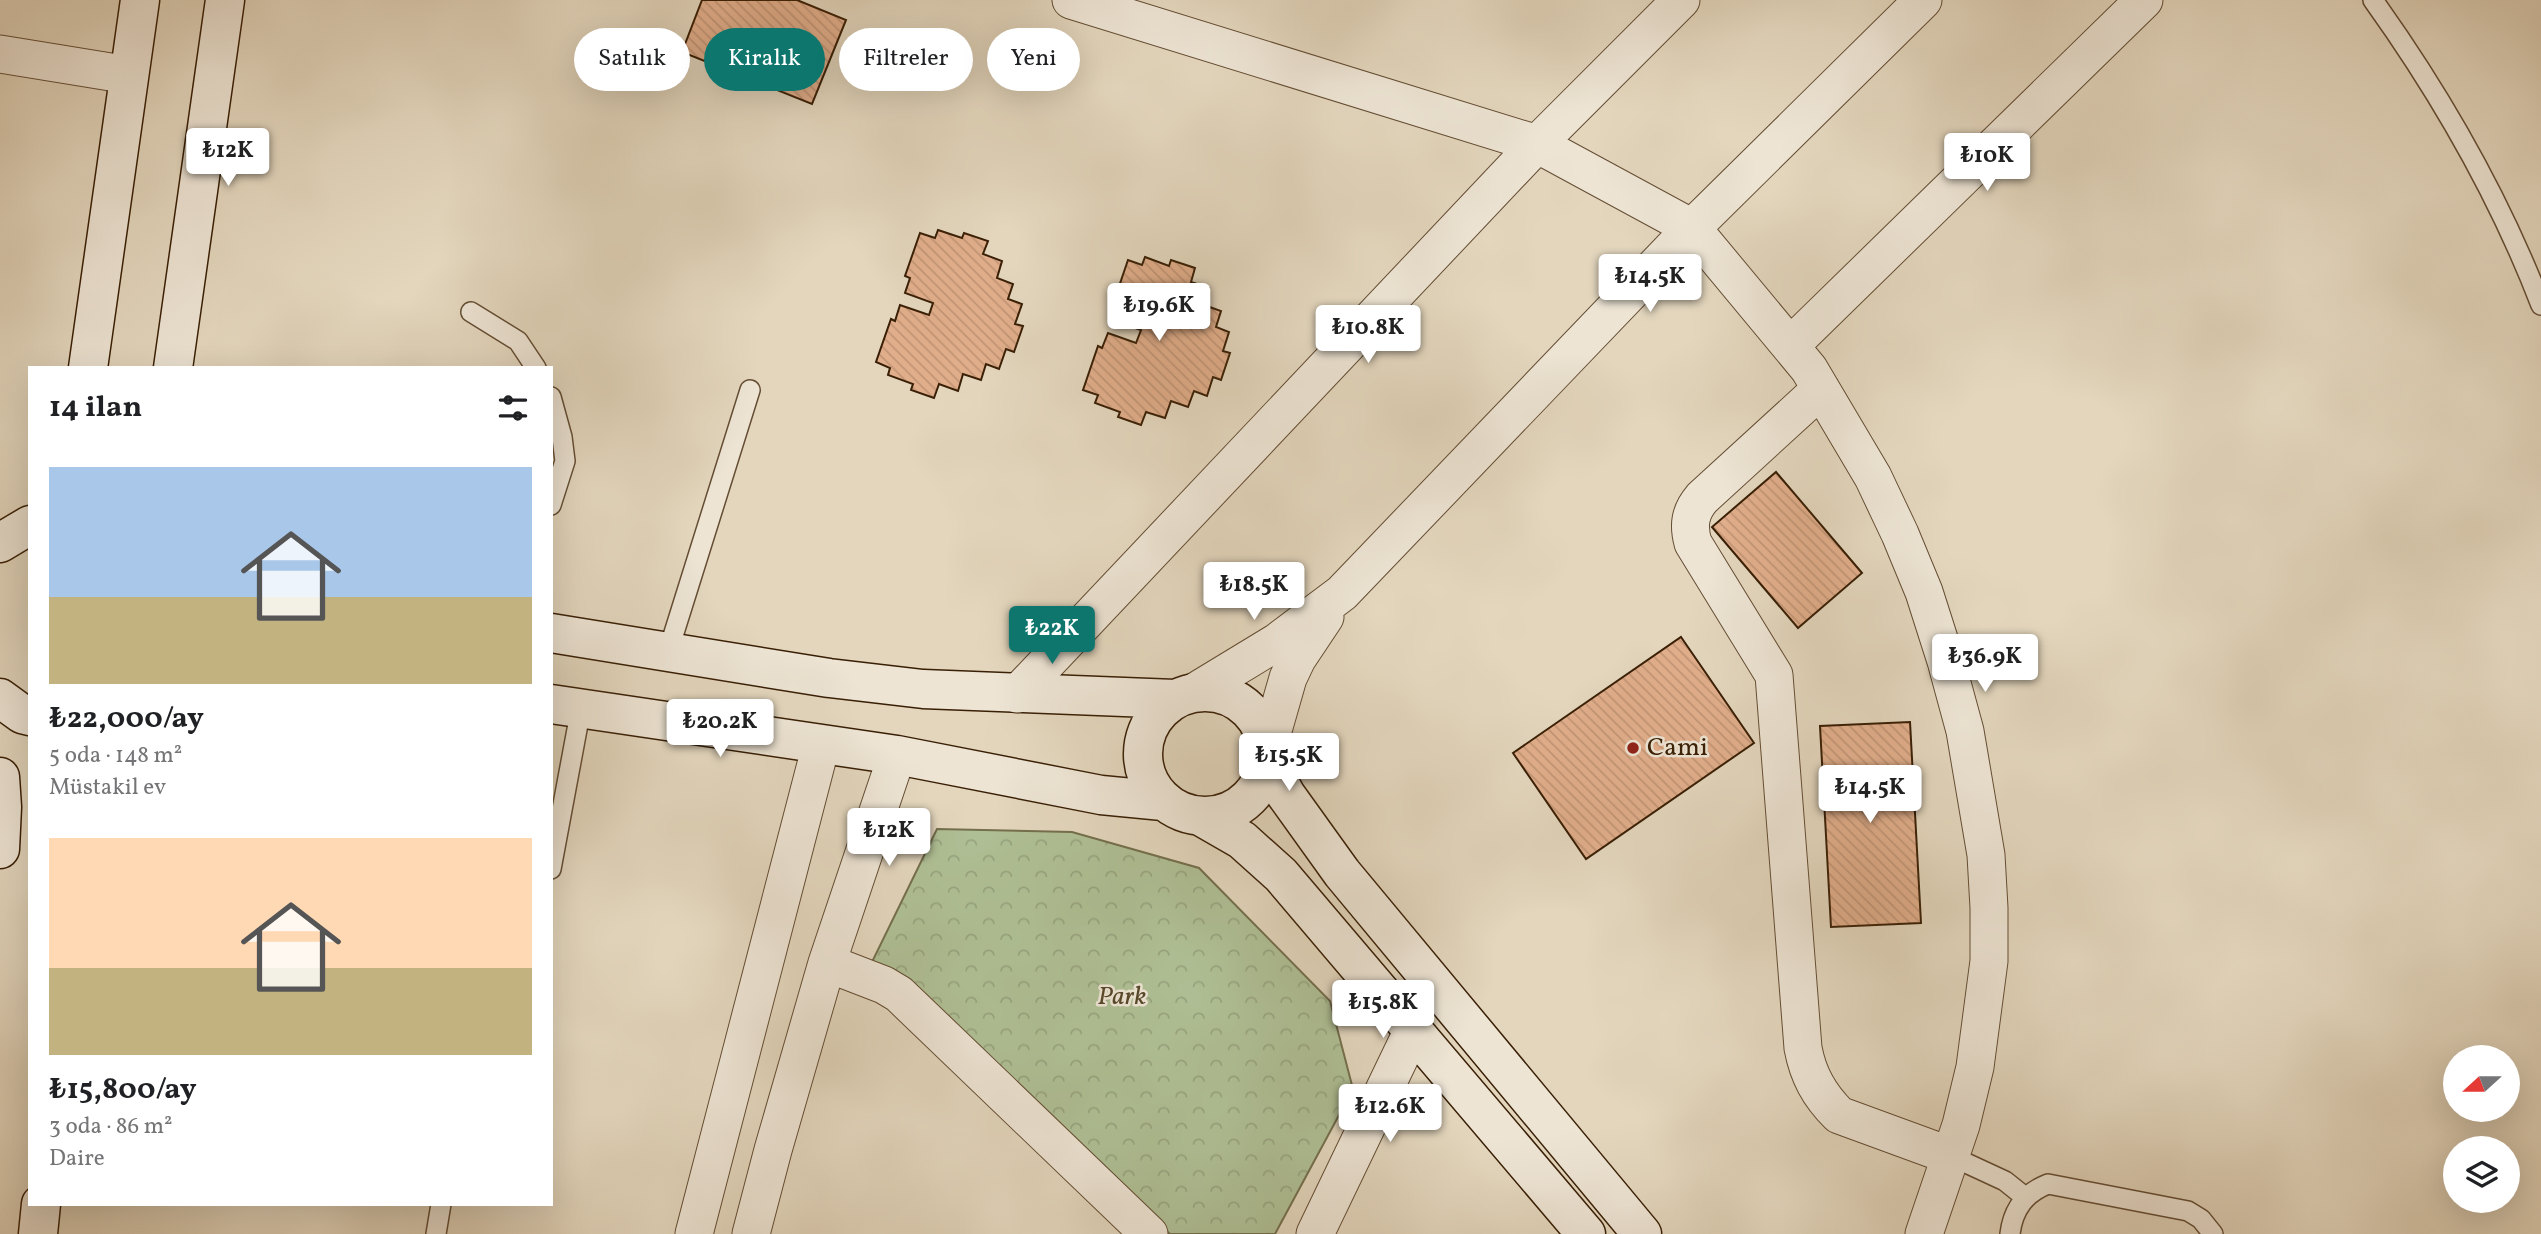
<!DOCTYPE html>
<html lang="tr">
<head>
<meta charset="utf-8">
<style>
	:root { --surface:#fff; --page:#f6f6f6; --text:#202124; --muted:#757577; --accent:#0f766e }
	body { margin:0; font-family:Vollkorn,serif; background:var(--page); color:var(--text); height:100vh; display:flex; flex-direction:column; font-size:26px; white-space:nowrap }
	* { box-sizing:border-box; margin:0 }
	p { font-size:23px; color:var(--muted) }
	.icon { flex:none; width:38px; height:38px; fill:none; stroke:currentColor; stroke-width:2; stroke-linecap:round; stroke-linejoin:round }
	.map { position:relative; flex:1; overflow:hidden }
	.drawer { position:absolute; left:28px; top:366px; width:525px; height:840px; display:flex; flex-direction:column; background:var(--surface); border-radius:0px; box-shadow:0 7px 28px #0002 }
	.drawer>* { flex:none }
	.hud { position:absolute; left:574px; top:28px; width:665px; height:63px; display:flex; gap:14px }
	.needle { width:46px; rotate:249deg }
	.tools { position:absolute; left:2443px; top:1045px; display:grid; gap:14px }
	.tools a { display:grid; place-items:center; width:77px; height:77px; border-radius:50%; background:var(--surface); box-shadow:0 7px 28px #0002; font-size:35px }
	.price { position:absolute; translate:-50% -60px; padding:0 16px; border-radius:7px; background:#fff; color:#222; font-size:23px; line-height:46px; filter:drop-shadow(0 2px 4px #0008) }
	.price::after { content:''; position:absolute; left:50%; top:42px; width:21px; height:16px; margin-left:-10px; background:inherit; clip-path:polygon(0 0,100% 0,50% 100%) }
	.price.active { background:var(--accent); color:#fff }
	ul { padding:0; list-style:none }
	li { display:grid; align-content:center; gap:14px; height:371px; padding:0 21px }
	li span { display:grid; place-items:center; height:217px; border-radius:0px; color:#555 }
	li>.icon { margin-inline-start:auto }
	span .icon { width:126px; height:126px; fill:#fffc; stroke-width:1 }
	li b { font-size:30px }
	h2 { display:flex; justify-content:space-between; align-items:center; height:84px; padding:0 21px; font-size:30px }
	.pill { padding:0 24px; border-radius:32px; background:var(--surface); box-shadow:0 7px 28px #0002; font-size:24px; line-height:63px }
	.pill.active { background:var(--accent); color:#fff }
	.map>svg:first-child { display:block }
	.park { fill:url(#park-crowns); stroke:#746f4d; stroke-width:2 }
	.building { fill:url(#building-back-hatch); stroke:#391f05; stroke-width:2 }
	.lines { fill:none; stroke-linecap:round; stroke-linejoin:round }
	.lane-casing { stroke:#644d33; stroke-width:22 }
	.street-casing { stroke:#644d33; stroke-width:39 }
	.secondary-casing { stroke:#391f05; stroke-width:41 }
	.lane { stroke:#ede4d4; stroke-width:19 }
	.street { stroke:#ede4d4; stroke-width:37 }
	.secondary { stroke:#ede4d4; stroke-width:38 }
	.poi-dot { fill:#8f2418; stroke:#ede4d4; stroke-width:2.5 }
	.labels { text-anchor:middle; dominant-baseline:central; stroke-width:5; stroke-linejoin:round; paint-order:stroke }
	.poi-label { font-size:26px; fill:#391f05; stroke:#ede4d4; text-anchor:start }
	.park-label { font-size:26px; font-style:italic; fill:#564729; stroke:#ede4d4 }
</style>
</head>
<body>
<div class="map">
<svg width="2541" height="1234" viewBox="0 0 2541 1234">
	<defs>
		<pattern id="park-crowns" width="20" height="18" patternUnits="userSpaceOnUse" patternTransform="scale(1.75)"><rect width="20" height="18" fill="#afbf95"/><path d="M2 6a3 3 0 1 1 6 0M12 15a3 3 0 1 1 6 0" fill="none" stroke="#97a47f"/></pattern>
		<pattern id="building-back-hatch" width="6" height="6" patternUnits="userSpaceOnUse" patternTransform="scale(1.75)"><rect width="6" height="6" fill="#e1ae8b"/><path d="M-1 5l2 2M0 0l6 6M5-1l2 2" fill="none" stroke="#c29576"/></pattern>
	</defs>
	<rect width="100%" height="100%" fill="#e3d6bd"/>
	<filter id="stains"><feTurbulence type="fractalNoise" baseFrequency=".00286" numOctaves="4"/><feColorMatrix values="0 0 0 0 .2 0 0 0 0 .09 0 0 0 0 .02 0 0 0 .5 -.17"/></filter>
	<radialGradient id="worn" r=".72"><stop offset=".6" stop-color="#630" stop-opacity="0"/><stop offset="1" stop-color="#630" stop-opacity=".3"/></radialGradient>
	<path class="park" d="M937 829 1072 832 1199 868 1330 1001 1353 1089 1275 1234H1170L871 964Z"/>
	<path class="building" d="M702 0H797L846 20 812 104 682 52Z
		M938 230 962 238 964 233 988 241 983 254 1002 261 997 278 1013 284 1008 299 1022 304 1015 324 1023 326 1014 352 1006 349 999 369 986 364 981 380 963 374 958 391 939 384 934 398 911 390 913 384 888 375 890 368 876 362 891 319 895 321 900 305 929 315 933 303 905 293 910 278 905 276 920 233 935 238Z
		M1145 257 1169 266 1171 260 1195 268 1191 282 1209 288 1204 305 1221 311 1216 327 1229 332 1223 351 1230 353 1221 380 1213 377 1207 396 1194 391 1188 407 1171 401 1165 418 1146 412 1141 425 1118 417 1120 412 1095 403 1098 395 1083 390 1098 346 1102 348 1108 333 1136 343 1141 330 1112 320 1117 305 1113 304 1128 260 1142 265Z
		M1776 472 1862 573 1798 628 1712 527Z
		M1681 637 1754 743 1586 859 1513 753Z
		M1910 722 1921 923 1831 927 1820 726Z"/>
	<g class="lines">
		<defs>
			<path id="lane" d="M2373 0C2441 95 2499 196 2541 305
				M471 312 518 341 536 368
				M551 397 562 437 565 461 551 505
				M668 652 750 390
				M551 869 581 708
				M1951 1156 2005 1181 2025 1197
				M436 1234 441 1204
				M2010 1234C2013 1209 2025 1193 2048 1184L2188 1211 2201 1219 2213 1234"/>
			<path id="street" d="M1071 0 1537 144 1692 228 1809 369 1873 477 1900 534 1924 592 1946 661 1965 731 1986 855 1989 908V961L1975 1067 1961 1125 1924 1234
				M0 54 129 75
				M1790 346 2144 0
				M1821 389 1702 498C1690 512 1688 525 1693 543L1774 675 1803 1048C1808 1075 1819 1095 1839 1115L1951 1156
				M1193 693 1277 642 1342 593 1692 228 1923 0
				M1017 694 1537 144 1681 0
				M1268 748 1288 678 1297 659 1325 617
				M827 963 884 985 899 994 1149 1234
				M694 1234 821 745
				M751 1234 773 1150 827 963 897 755
				M1315 1234 1413 1030"/>
			<path id="secondary" d="M88 368 140 0
				M173 368 225 0
				M0 543 30 525
				M551 633 829 678 923 689 1175 699
				M1143 754a62 62 0 1 1 124 0a62 62 0 1 1-124 0Z
				M0 698 22 714 30 716
				M551 704 897 755 1101 795 1163 801
				M1267 761 1286 795 1342 873 1642 1234
				M0 777 2 807 0 849
				M1202 817 1242 840 1281 875 1586 1234
				M38 1234 41 1204"/>
		</defs>
		<use href="#lane" class="lane-casing"/>
		<use href="#street" class="street-casing"/>
		<use href="#secondary" class="secondary-casing"/>
		<use href="#lane" class="lane"/>
		<use href="#street" class="street"/>
		<use href="#secondary" class="secondary"/>
	</g>
	<circle class="poi-dot" cx="1633" cy="748" r="7"/>
	<g class="labels">
		<g class="poi-label">
			<text x="1647" y="748">Cami</text>
		</g>
		<g class="park-label">
			<text x="1122" y="997">Park</text>
		</g>
	</g>
	<rect width="100%" height="100%" filter="url(#stains)"/>
	<rect width="100%" height="100%" fill="url(#worn)"/>
</svg>
<div class="tools">
<a><svg class="needle" viewBox="-14 -14 28 28"><path d="M0-13l5 13h-10z" fill="#e53935"/><path d="M0 13l5-13h-10z" fill="#757577"/></svg></a>
<a><svg class="icon" aria-label="layers" viewBox="0 0 24 24"><path d="M12 4l9 5-9 5-9-5zM3 14l9 5 9-5"/></svg></a>
</div>
<b class="price" style="left:228px;top:188px">₺12K</b>
<b class="price" style="left:1987px;top:193px">₺10K</b>
<b class="price" style="left:1650px;top:314px">₺14.5K</b>
<b class="price" style="left:1159px;top:343px">₺19.6K</b>
<b class="price" style="left:1368px;top:365px">₺10.8K</b>
<b class="price" style="left:1254px;top:622px">₺18.5K</b>
<b class="price active" style="left:1052px;top:666px">₺22K</b>
<b class="price" style="left:1985px;top:694px">₺36.9K</b>
<b class="price" style="left:720px;top:759px">₺20.2K</b>
<b class="price" style="left:1289px;top:793px">₺15.5K</b>
<b class="price" style="left:1870px;top:825px">₺14.5K</b>
<b class="price" style="left:889px;top:868px">₺12K</b>
<b class="price" style="left:1383px;top:1040px">₺15.8K</b>
<b class="price" style="left:1390px;top:1144px">₺12.6K</b>
<div class="hud">
<a class="pill">Satılık</a>
<a class="pill active">Kiralık</a>
<a class="pill">Filtreler</a>
<a class="pill">Yeni</a>
</div>
<section class="drawer">
<h2>14 ilan<svg class="icon" aria-label="filters" viewBox="0 0 24 24"><path d="M4 7h16M4 17h16"/><circle cx="9" cy="7" r="2"/><circle cx="15" cy="17" r="2"/></svg></h2>
<ul>
<li><span style="background:linear-gradient(#a9c7e8 60%,#c2b280 0)"><svg class="icon" aria-label="home" viewBox="0 0 24 24"><path d="M3 11l9-7 9 7M6 9v11h12V9"/></svg></span><div><b>₺22,000/ay</b><p>5 oda · 148 m²</p><p>Müstakil ev</p></div></li>
<li><span style="background:linear-gradient(#ffd9b3 60%,#c2b280 0)"><svg class="icon" aria-label="home" viewBox="0 0 24 24"><path d="M3 11l9-7 9 7M6 9v11h12V9"/></svg></span><div><b>₺15,800/ay</b><p>3 oda · 86 m²</p><p>Daire</p></div></li>
</ul>
</section>
</div>
</body>
</html>
